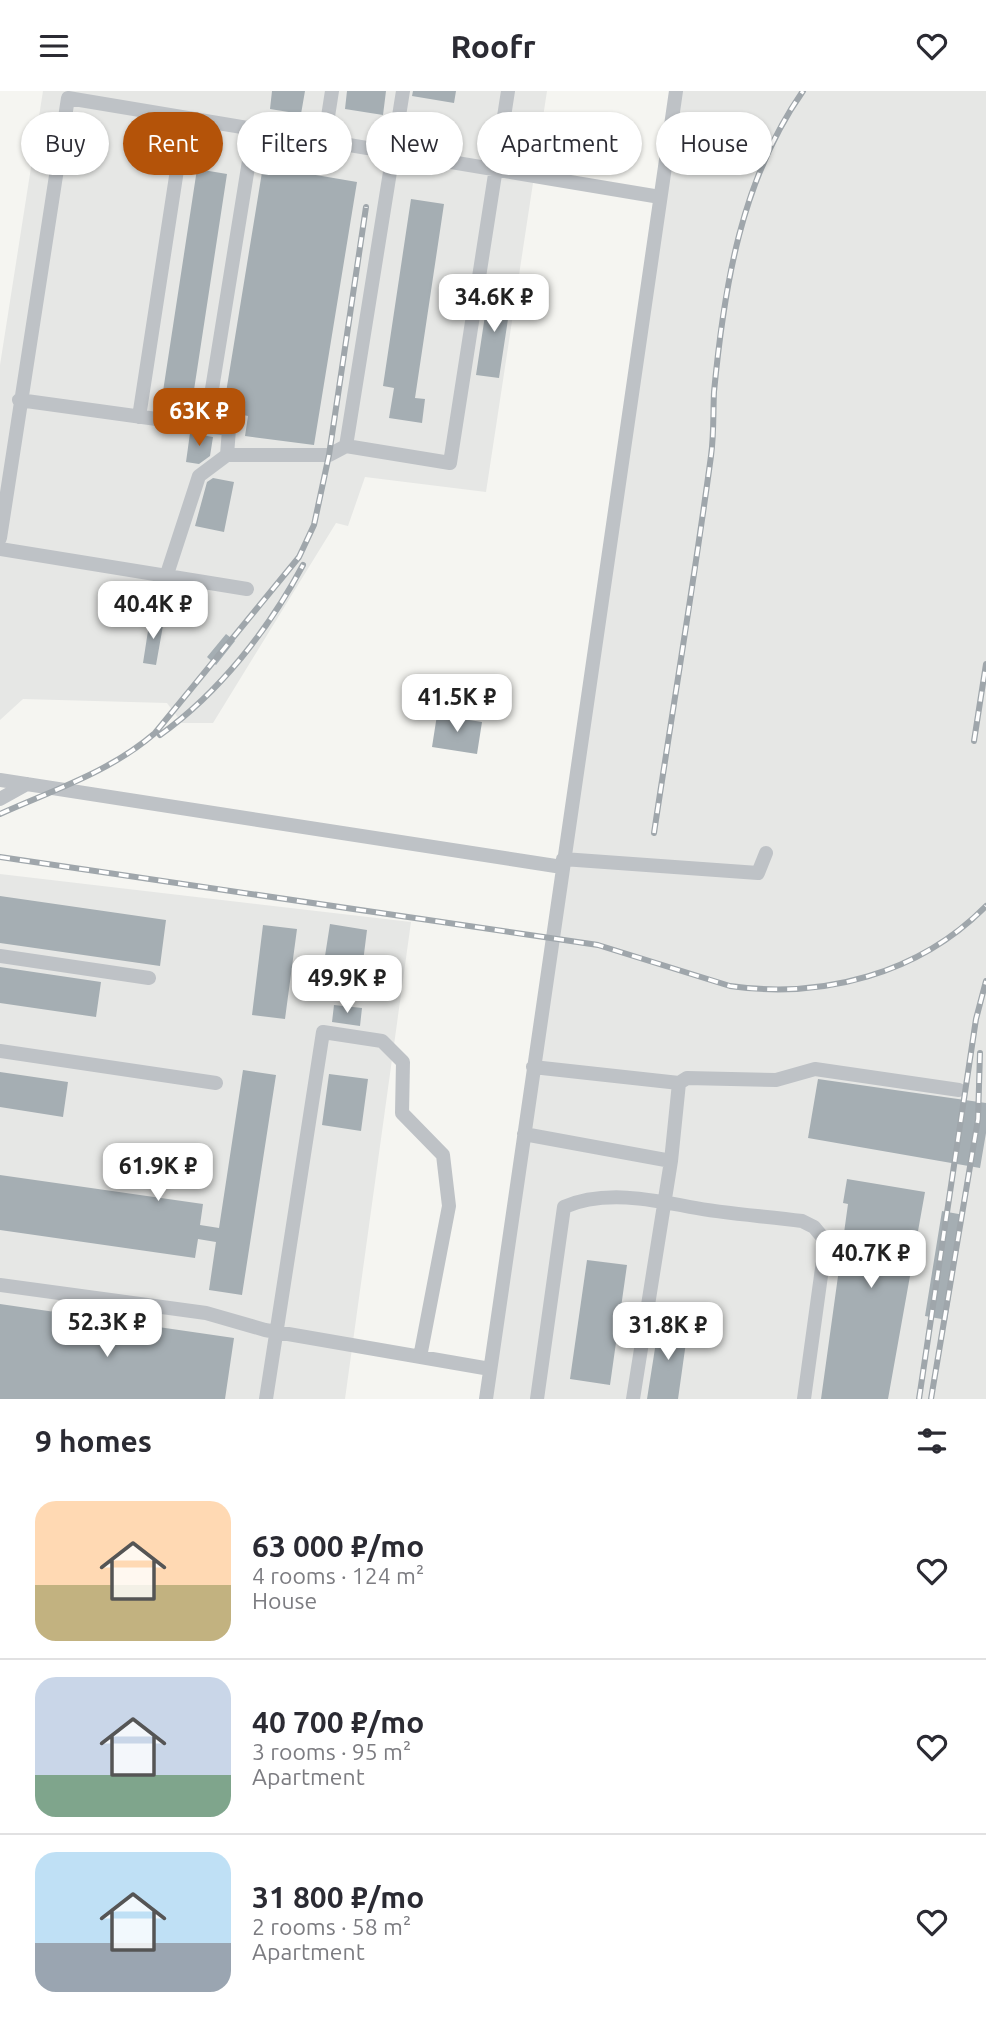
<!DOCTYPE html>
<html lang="en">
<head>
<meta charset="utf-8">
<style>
	:root { --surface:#fff; --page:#f7f7f7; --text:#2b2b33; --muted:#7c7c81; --line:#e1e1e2; --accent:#b45309 }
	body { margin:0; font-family:Ubuntu,sans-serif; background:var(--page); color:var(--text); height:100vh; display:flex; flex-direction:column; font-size:26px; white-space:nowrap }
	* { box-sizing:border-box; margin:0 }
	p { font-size:23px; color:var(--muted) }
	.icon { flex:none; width:38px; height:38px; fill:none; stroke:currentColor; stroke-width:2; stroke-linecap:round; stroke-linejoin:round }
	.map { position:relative; height:1308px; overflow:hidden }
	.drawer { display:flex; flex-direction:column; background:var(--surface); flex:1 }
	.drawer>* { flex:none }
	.banner { position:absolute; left:21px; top:21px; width:945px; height:63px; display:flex; gap:14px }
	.price { position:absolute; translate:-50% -60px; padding:0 16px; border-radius:14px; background:#fff; color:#222; font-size:23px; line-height:46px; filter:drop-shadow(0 2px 4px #0008) }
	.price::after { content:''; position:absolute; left:50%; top:42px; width:21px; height:16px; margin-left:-10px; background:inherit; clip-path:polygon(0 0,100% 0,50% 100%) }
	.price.on { background:var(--accent); color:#fff }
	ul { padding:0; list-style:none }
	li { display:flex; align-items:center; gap:21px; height:175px; padding:0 35px }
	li+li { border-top:2px solid var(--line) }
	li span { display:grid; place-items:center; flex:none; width:196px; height:140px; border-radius:21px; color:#555 }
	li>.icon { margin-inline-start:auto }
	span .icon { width:84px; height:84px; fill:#fffc; stroke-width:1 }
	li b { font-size:30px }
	h2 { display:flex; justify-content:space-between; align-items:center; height:84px; padding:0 35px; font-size:30px }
	.chip { padding:0 24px; border-radius:32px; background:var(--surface); box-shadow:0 2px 5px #0004; font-size:24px; line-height:63px }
	.chip.on { background:var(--accent); color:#fff }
	header { display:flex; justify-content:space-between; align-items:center; height:91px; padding:0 35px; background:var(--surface); font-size:32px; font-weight:600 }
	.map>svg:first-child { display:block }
	.built { fill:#e6e7e5 }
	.building { fill:#a5aeb3 }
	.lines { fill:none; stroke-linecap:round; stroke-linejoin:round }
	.minor { stroke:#bec2c6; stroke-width:14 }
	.rail-casing { stroke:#9fa6ab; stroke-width:6 }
	.rail { stroke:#fff; stroke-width:3.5; stroke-dasharray:10; stroke-linecap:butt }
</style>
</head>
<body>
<header><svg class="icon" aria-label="menu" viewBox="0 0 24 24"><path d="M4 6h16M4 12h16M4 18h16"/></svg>Roofr<svg class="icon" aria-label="heart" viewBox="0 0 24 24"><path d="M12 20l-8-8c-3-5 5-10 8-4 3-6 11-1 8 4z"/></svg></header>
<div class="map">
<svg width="986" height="1308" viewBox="0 0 986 1308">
	<rect width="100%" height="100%" fill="#f5f5f1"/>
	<path class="built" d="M43 0H547L486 401 365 386 348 435 336 432 213 632H182L167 612 23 608 0 629V274Z
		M676 0H986V1308H487Z
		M0 783 411 831 345 1308H0Z"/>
	<path class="building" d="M272 0H305L301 23 270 18Z
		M347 0H386L383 24 345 18Z
		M413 0H456L454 12 412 5Z
		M263 75 357 91 314 354 245 345 248 325 223 320Z
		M197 78 227 83 192 312 162 307Z
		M411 108 444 113 415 307 425 308 422 332 389 327 394 297 383 295Z
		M489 198 512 202 499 287 476 284Z
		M190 342 213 346 210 365 199 373 186 371Z
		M213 387 234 391 224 441 195 435 207 391Z
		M150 527 164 529 156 574 143 572Z
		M226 543 235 550 216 574 207 566Z
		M437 624 482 631 477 663 432 656Z
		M0 805 166 829 160 875 0 852Z
		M330 833 367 839 363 871 325 865Z
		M263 834 297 838 285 928 252 924Z
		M0 876 101 891 96 926 0 912Z
		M334 914 362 917 360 935 332 931Z
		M243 979 276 984 242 1204 209 1199 216 1151 198 1148 195 1167 0 1139V1084L203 1113 200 1134 219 1137Z
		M0 981 68 991 63 1026 0 1016Z
		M329 983 368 988 361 1040 322 1034Z
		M818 988 986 1012V1042L980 1077 808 1047Z
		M847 1088 925 1101 888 1308H821L848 1113 843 1112Z
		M942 1120 964 1124 947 1229 925 1225Z
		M587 1169 627 1174 610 1294 570 1288Z
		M0 1213 234 1247 225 1308H0Z
		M659 1232 688 1237 678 1308H647Z"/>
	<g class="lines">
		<path class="minor" d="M324 51 332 0
			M19 309 229 338 227 364H329L346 355 403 0
			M139 326 185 27
			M206 335 254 39
			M346 355 450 372 508 0
			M0 447 68 7 660 106
			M0 458 247 498
			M167 483 199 385 227 364
			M0 689 562 776
			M0 708 27 693
			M563 768 758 782 766 762
			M0 865 149 887
			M0 960 216 992
			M679 992 687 987 776 989 815 978 959 999
			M524 1043 671 1070 679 992 533 976
			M0 1194 206 1222 265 1239 490 1278
			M266 1308 323 941 382 950 403 971 402 1022 443 1064 449 1115 420 1266
			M486 1308 676 0
			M537 1308 564 1116C603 1099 650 1108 690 1116 727 1123 765 1125 802 1130L814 1136 824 1148 823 1170 804 1308
			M633 1308 671 1070"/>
		<defs>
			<path id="rail" d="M160 644C219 602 269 538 303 474
				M974 650 986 573
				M0 723C53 699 110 681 155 642L299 466 314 434 329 364 366 116
				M654 742C673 616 694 491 711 365 714 344 713 322 714 301 724 196 741 89 803 0
				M0 766 598 854 730 895C823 908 919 883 986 815
				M919 1308 976 928 986 890
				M931 1308 978 1028 980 962"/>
		</defs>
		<use href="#rail" class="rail-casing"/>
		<use href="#rail" class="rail"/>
	</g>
</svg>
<b class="price" style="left:494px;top:243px">34.6K ₽</b>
<b class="price on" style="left:199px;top:357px">63K ₽</b>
<b class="price" style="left:153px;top:550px">40.4K ₽</b>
<b class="price" style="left:457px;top:643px">41.5K ₽</b>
<b class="price" style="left:347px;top:924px">49.9K ₽</b>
<b class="price" style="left:158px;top:1112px">61.9K ₽</b>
<b class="price" style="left:871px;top:1199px">40.7K ₽</b>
<b class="price" style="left:107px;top:1268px">52.3K ₽</b>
<b class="price" style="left:668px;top:1271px">31.8K ₽</b>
<div class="banner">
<a class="chip">Buy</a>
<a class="chip on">Rent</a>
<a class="chip">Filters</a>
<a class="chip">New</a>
<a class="chip">Apartment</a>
<a class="chip">House</a>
</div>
</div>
<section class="drawer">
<h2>9 homes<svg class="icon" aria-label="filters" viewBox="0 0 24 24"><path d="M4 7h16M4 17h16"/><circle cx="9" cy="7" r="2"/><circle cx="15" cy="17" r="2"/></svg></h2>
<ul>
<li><span style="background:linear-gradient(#ffd9b3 60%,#c2b280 0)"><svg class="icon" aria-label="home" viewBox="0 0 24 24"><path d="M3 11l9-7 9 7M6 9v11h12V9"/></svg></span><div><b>63 000 ₽/mo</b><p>4 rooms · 124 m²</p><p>House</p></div><svg class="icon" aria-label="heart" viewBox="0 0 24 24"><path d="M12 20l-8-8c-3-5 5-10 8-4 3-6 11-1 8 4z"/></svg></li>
<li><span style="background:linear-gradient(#c9d6e8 70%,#7fa58c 0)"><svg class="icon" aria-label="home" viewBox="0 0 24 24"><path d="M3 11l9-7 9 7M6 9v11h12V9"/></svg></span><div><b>40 700 ₽/mo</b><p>3 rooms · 95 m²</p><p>Apartment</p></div><svg class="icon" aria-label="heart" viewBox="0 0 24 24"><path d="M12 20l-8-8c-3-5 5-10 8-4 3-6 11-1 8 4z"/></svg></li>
<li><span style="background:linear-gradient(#bfe0f5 65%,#9aa5b1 0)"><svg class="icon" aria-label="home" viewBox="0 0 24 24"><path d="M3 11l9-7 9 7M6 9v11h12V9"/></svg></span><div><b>31 800 ₽/mo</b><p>2 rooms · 58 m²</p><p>Apartment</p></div><svg class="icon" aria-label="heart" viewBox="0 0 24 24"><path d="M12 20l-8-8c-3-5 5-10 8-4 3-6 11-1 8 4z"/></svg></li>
</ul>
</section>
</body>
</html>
